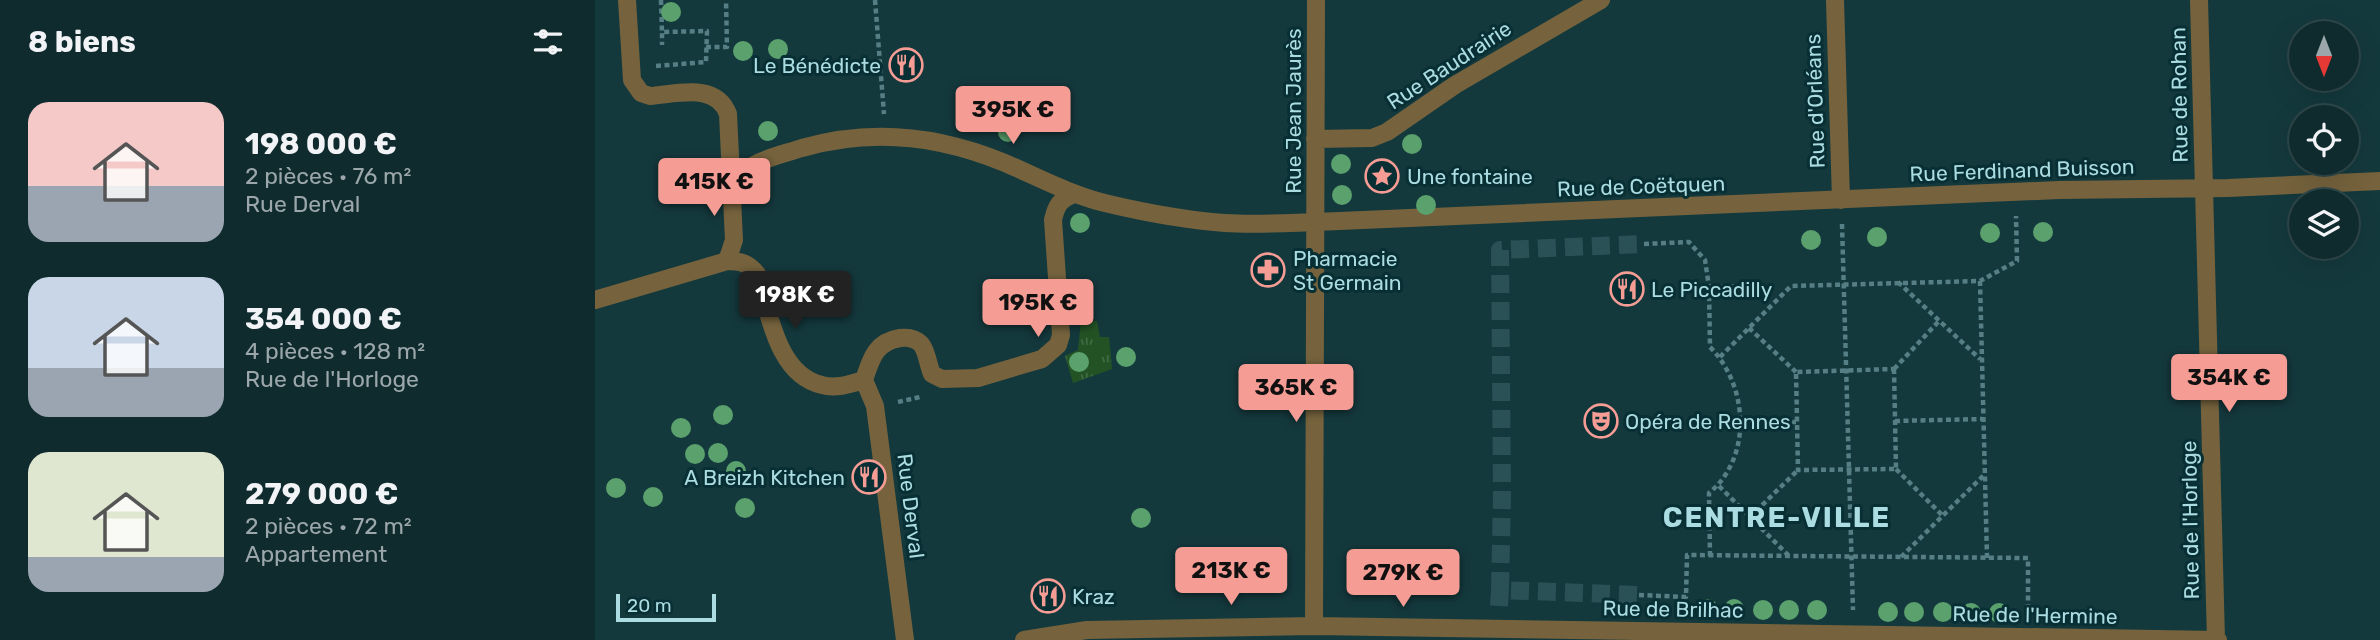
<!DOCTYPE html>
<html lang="fr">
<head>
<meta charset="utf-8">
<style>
	:root { --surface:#0f2b2e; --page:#1d373a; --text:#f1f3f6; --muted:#9ba7aa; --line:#2f474a; --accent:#f59c95 }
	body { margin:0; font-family:Rubik,sans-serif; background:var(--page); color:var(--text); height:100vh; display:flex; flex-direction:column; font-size:26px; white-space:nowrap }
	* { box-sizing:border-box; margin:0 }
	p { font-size:23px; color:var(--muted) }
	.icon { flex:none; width:38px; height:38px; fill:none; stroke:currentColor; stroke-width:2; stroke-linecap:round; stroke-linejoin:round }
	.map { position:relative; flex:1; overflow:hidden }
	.side { display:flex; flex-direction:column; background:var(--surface); width:595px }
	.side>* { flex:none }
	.needle { width:46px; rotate:180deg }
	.buttons { position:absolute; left:1694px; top:21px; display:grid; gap:14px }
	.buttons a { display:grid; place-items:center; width:70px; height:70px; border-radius:50%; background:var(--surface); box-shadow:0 7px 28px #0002,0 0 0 2px var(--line); font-size:35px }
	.scale { position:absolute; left:21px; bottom:18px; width:100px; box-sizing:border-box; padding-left:7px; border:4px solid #aadce2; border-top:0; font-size:19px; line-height:24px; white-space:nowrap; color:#aadce2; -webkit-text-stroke:5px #082f33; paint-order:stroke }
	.price { position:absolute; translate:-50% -60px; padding:0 16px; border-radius:7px; background:var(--accent); color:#111; font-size:23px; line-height:46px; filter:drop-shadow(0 2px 4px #0008) }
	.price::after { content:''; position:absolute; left:50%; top:42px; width:21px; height:16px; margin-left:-10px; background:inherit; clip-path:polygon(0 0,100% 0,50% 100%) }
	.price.current { background:#222; color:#fff }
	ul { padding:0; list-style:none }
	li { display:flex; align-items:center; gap:21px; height:175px; padding:0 28px }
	li span { display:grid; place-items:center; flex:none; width:196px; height:140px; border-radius:21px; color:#555 }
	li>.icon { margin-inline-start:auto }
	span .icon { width:84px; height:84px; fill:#fffc; stroke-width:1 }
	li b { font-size:30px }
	h2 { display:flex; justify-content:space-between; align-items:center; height:84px; padding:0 28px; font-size:30px }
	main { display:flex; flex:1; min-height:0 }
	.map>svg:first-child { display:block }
	.grass { fill:url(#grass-tufts) }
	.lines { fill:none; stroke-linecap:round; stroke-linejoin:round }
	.minor-tunnel { stroke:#2a5156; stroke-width:18; stroke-dasharray:18 9; stroke-linecap:butt }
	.path { stroke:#557f84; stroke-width:4.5; stroke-dasharray:5 3.5; stroke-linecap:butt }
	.minor { stroke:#76633d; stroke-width:18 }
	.tree { fill:#5aa16d }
	.labels { text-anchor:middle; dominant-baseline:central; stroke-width:6; stroke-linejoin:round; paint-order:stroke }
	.poi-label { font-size:21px; fill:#aadce2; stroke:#082f33; text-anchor:start }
	.street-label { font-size:21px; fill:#aadce2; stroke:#082f33 }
	.district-label { font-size:28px; font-weight:bold; letter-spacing:2px; fill:#aadce2; stroke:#082f33 }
</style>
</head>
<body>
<main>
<section class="side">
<h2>8 biens<svg class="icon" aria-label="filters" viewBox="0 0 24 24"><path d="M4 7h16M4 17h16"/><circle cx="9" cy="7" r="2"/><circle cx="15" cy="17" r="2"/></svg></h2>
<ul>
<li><span style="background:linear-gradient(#f6c9c9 60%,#9aa5b1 0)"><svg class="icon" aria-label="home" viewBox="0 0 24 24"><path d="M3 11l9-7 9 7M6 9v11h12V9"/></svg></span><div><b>198 000 €</b><p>2 pièces · 76 m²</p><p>Rue Derval</p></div></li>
<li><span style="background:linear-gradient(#c9d6e8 65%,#9aa5b1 0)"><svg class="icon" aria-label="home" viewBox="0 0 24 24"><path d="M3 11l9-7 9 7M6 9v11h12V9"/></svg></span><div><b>354 000 €</b><p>4 pièces · 128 m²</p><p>Rue de l'Horloge</p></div></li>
<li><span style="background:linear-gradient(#dfe7d0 75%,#9aa5b1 0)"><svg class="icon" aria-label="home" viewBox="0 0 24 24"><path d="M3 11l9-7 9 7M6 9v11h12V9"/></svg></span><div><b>279 000 €</b><p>2 pièces · 72 m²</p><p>Appartement</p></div></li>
</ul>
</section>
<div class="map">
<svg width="1785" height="640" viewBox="0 0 1785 640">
	<defs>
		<pattern id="grass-tufts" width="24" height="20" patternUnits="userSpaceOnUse" patternTransform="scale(1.75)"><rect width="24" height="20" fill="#235325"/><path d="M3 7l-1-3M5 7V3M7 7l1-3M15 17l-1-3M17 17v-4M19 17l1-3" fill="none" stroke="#406b44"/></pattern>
	</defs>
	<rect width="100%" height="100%" fill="#14393d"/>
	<path class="grass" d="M486 320 502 321 505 337H514L517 369 478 383 470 356 483 350Z"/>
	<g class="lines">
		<path class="minor-tunnel" d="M905 590 907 496 905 250 1049 244
			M904 606 905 590 1044 595"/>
		<path class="path" d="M66 0 67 32
			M280 0 289 114
			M111 47H132L131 0
			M61 66 111 62 112 31 67 32V45
			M1247 224 1258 610
			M1049 244 1094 242 1110 260 1114 287
			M1385 281 1392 558
			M1303 282 1385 359
			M1154 328 1201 372
			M1125 357 1196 286 1385 281 1422 261 1421 216
			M1299 369 1301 469 1203 470 1201 372Z
			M1299 369 1344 321
			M303 402 325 397
			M1300 421 1387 419
			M1145 422H1202
			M1301 469 1348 516
			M1124 486 1195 557
			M1155 517 1203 470
			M1115 556 1114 493C1158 457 1153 385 1115 347L1114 287 1156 286
			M1306 557 1389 475
			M1044 595 1091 597 1092 555 1433 558V614"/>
		<path class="minor" d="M32 0 37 80 46 93 55 96C82 94 121 82 133 114L139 240 132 261
			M1240 0 1246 200
			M1604 0 1621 640
			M720 139 777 138 792 132 860 85 1006 0
			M137 182C158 160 179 157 207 148 276 128 345 136 410 163 445 178 478 196 514 204 552 213 591 220 630 223 660 225 691 223 721 222L1464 190 1633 188 1785 181
			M0 300 132 261C146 261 153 263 162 274 174 312 182 375 227 385 240 389 256 384 269 380 276 359 280 342 305 338 312 337 320 338 326 344 332 351 333 365 337 374L347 379 383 378 447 359 463 345 466 335 458 220C461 206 465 199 479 194
			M269 380 280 406 310 640
			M719 626 721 0
			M429 640 492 630 719 626 1623 640"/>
	</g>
	<g class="tree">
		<circle cx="76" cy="12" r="10"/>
		<circle cx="183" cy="49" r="10"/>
		<circle cx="148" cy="51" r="10"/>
		<circle cx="173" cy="131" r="10"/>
		<circle cx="413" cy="132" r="10"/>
		<circle cx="817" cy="144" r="10"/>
		<circle cx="746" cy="164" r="10"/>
		<circle cx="747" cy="195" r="10"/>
		<circle cx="831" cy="205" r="10"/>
		<circle cx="485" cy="223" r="10"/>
		<circle cx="1448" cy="232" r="10"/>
		<circle cx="1395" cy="233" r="10"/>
		<circle cx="1282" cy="237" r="10"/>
		<circle cx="1216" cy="240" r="10"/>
		<circle cx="531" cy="357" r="10"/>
		<circle cx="484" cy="362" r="10"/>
		<circle cx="128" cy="415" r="10"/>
		<circle cx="86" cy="428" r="10"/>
		<circle cx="123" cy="453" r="10"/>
		<circle cx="100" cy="454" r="10"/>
		<circle cx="141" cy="471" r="10"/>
		<circle cx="21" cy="488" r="10"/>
		<circle cx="58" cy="497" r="10"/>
		<circle cx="150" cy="508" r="10"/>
		<circle cx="546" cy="518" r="10"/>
		<circle cx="1113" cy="609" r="10"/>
		<circle cx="1139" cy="609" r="10"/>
		<circle cx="1168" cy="610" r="10"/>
		<circle cx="1194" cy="610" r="10"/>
		<circle cx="1222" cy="610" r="10"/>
		<circle cx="1293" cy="612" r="10"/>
		<circle cx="1319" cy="612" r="10"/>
		<circle cx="1348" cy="612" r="10"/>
		<circle cx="1376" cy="613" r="10"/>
		<circle cx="1404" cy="613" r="10"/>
	</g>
	<defs>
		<symbol id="restaurant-ring" viewBox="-11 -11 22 22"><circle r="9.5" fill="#082f33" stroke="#f59c95" stroke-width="1.5"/><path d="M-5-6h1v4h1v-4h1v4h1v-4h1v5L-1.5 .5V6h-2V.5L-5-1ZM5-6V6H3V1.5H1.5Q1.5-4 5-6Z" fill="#f59c95"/></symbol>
		<symbol id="sight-ring" viewBox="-11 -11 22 22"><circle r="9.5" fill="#082f33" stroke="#f59c95" stroke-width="1.5"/><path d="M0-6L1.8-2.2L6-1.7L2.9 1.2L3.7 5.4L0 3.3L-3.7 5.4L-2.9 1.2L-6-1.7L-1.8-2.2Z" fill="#f59c95"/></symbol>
		<symbol id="pharmacy-ring" viewBox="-11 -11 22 22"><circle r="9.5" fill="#082f33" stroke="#f59c95" stroke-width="1.5"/><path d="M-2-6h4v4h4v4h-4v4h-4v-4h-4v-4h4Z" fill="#f59c95"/></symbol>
		<symbol id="theatre-ring" viewBox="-11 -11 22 22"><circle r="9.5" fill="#082f33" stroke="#f59c95" stroke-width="1.5"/><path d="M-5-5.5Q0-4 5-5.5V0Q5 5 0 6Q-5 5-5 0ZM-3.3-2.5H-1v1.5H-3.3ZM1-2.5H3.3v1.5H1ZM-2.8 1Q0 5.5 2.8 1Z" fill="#f59c95"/></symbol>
	</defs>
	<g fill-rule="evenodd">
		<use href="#restaurant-ring" x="292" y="46" width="38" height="38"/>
		<use href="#sight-ring" x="768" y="157" width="38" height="38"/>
		<use href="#pharmacy-ring" x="654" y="251" width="38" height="38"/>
		<use href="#restaurant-ring" x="1013" y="270" width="38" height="38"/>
		<use href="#theatre-ring" x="987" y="402" width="38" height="38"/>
		<use href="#restaurant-ring" x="255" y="458" width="38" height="38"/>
		<use href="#restaurant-ring" x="434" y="577" width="38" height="38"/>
	</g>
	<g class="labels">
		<g class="poi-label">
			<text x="286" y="65" text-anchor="end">Le Bénédicte</text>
			<text x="812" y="176">Une fontaine</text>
			<text x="698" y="258">Pharmacie<tspan x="698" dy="24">St Germain</tspan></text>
			<text x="1056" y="289">Le Piccadilly</text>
			<text x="1030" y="421">Opéra de Rennes</text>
			<text x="250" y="477" text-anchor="end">A Breizh Kitchen</text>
			<text x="477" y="596">Kraz</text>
		</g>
		<g class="street-label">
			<text transform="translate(854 65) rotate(-33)">Rue Baudrairie</text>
			<text transform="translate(1584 95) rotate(-91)">Rue de Rohan</text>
			<text transform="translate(1220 101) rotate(-92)">Rue d'Orléans</text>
			<text transform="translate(698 111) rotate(-90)">Rue Jean Jaurès</text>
			<text transform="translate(1427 170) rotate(-2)">Rue Ferdinand Buisson</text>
			<text transform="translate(1046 186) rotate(-2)">Rue de Coëtquen</text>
			<text transform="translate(316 506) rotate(83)">Rue Derval</text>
			<text transform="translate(1595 520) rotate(-91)">Rue de l'Horloge</text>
			<text transform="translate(1078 609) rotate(1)">Rue de Brilhac</text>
			<text transform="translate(1440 615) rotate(1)">Rue de l'Hermine</text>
		</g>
		<g class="district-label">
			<text x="1182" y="517">CENTRE-VILLE</text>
		</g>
	</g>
</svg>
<div class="buttons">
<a><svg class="needle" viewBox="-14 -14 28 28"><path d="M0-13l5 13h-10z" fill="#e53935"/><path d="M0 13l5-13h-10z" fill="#9ba7aa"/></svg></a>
<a><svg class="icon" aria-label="locate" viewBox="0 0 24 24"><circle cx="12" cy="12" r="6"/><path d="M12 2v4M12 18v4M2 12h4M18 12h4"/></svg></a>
<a><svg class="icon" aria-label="layers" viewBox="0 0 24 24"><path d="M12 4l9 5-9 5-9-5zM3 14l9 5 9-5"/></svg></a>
</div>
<div class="scale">20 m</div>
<b class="price" style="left:418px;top:146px">395K €</b>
<b class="price" style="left:119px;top:218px">415K €</b>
<b class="price current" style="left:200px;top:331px">198K €</b>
<b class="price" style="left:443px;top:339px">195K €</b>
<b class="price" style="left:1634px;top:414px">354K €</b>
<b class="price" style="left:701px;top:424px">365K €</b>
<b class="price" style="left:636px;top:607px">213K €</b>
<b class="price" style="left:808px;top:609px">279K €</b>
</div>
</main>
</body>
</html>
